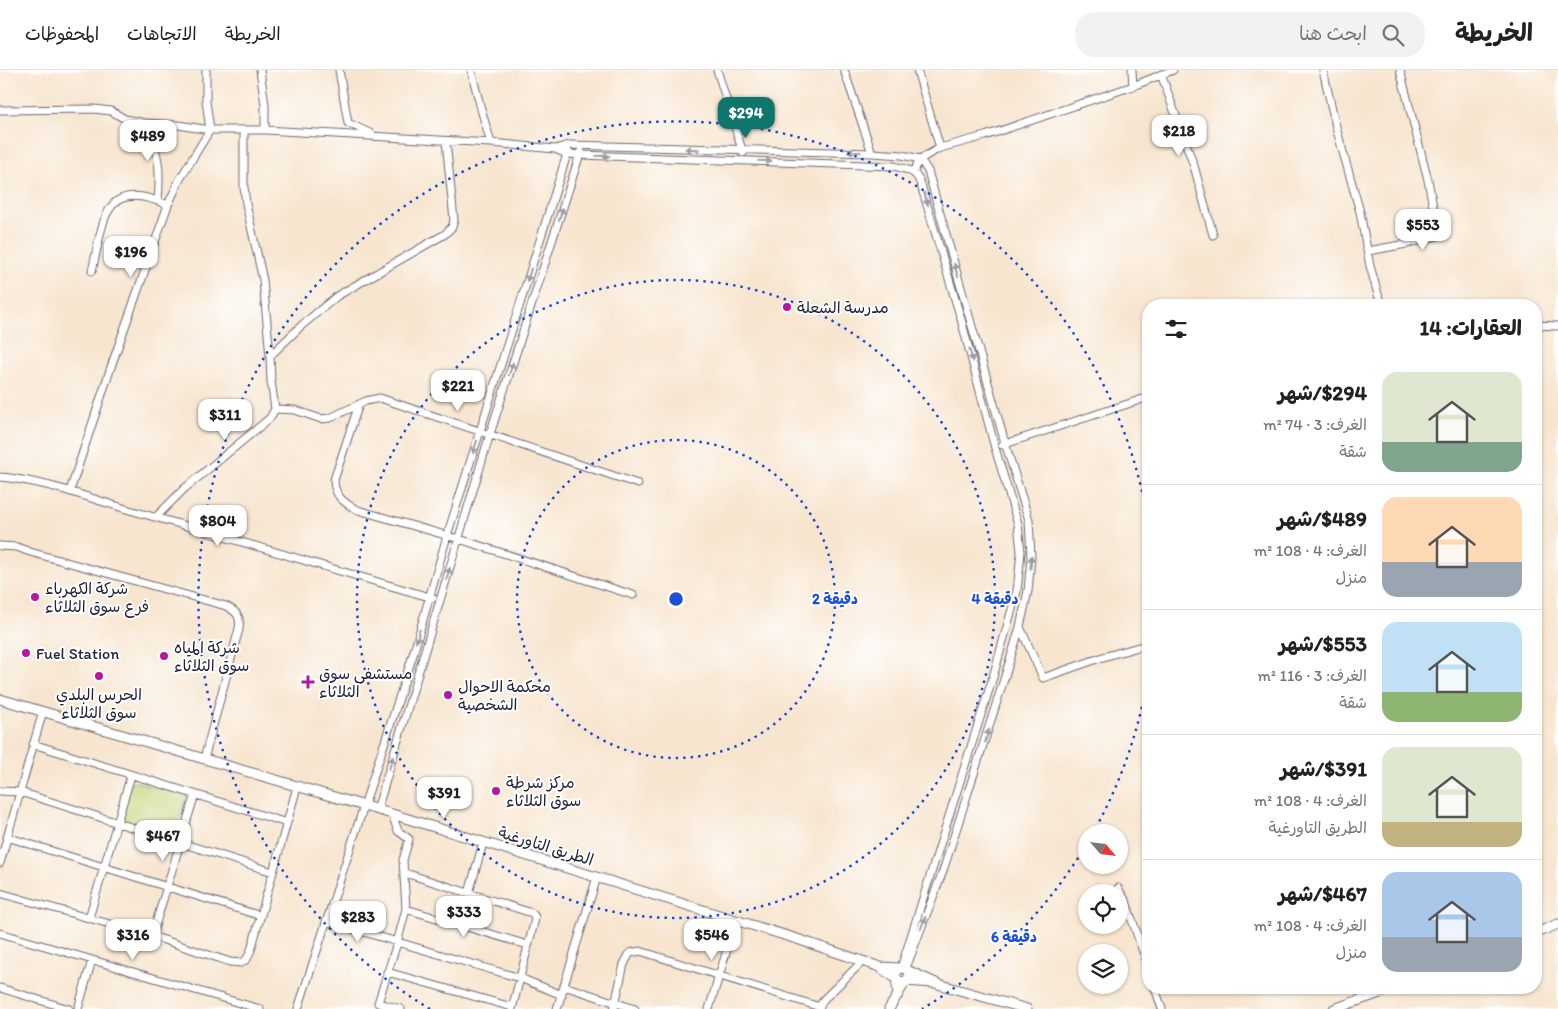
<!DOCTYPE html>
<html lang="ar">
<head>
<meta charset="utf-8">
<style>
	:root { --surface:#fff; --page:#f2f2f2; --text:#222; --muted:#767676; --line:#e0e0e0; --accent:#0f766e }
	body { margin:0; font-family:Itim,"Playpen Sans Arabic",sans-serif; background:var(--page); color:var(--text); direction:rtl; height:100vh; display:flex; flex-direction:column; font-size:19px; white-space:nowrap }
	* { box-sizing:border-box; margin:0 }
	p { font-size:16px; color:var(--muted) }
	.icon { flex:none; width:28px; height:28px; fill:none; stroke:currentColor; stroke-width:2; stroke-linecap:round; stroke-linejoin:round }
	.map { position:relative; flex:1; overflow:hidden; direction:ltr }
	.sheet { position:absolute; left:1142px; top:229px; width:400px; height:695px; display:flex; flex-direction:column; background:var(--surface); border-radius:20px; box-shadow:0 1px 4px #0004; direction:rtl }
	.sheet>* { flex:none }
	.needle { width:32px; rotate:118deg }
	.buttons { position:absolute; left:1078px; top:754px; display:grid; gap:10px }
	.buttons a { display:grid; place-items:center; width:50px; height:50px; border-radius:50%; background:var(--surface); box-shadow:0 1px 4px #0004; font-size:25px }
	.price { position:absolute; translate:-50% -42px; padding:0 11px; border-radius:10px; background:#fff; color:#222; font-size:16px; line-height:32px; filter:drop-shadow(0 1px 2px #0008) }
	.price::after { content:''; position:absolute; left:50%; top:30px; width:15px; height:11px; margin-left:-8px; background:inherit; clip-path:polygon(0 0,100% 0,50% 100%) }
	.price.selected { background:var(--accent); color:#fff }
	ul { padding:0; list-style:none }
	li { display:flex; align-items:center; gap:15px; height:125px; padding:0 20px }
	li+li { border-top:1px solid var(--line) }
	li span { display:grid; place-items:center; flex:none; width:140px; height:100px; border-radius:15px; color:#555 }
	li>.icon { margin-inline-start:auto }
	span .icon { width:60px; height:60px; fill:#fffc; stroke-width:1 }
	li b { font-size:21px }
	h2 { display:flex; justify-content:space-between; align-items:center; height:60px; padding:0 20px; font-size:21px }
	header { display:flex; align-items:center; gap:30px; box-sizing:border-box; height:70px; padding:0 25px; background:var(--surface); border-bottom:1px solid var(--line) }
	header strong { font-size:24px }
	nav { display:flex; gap:28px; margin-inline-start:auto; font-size:18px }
	.search { width:350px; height:45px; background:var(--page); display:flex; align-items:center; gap:12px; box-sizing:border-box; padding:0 18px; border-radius:20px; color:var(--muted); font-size:19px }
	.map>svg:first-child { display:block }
	.green { fill:#c1d477; stroke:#727b59 }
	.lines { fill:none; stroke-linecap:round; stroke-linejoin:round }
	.minor-casing { stroke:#6d666f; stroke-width:9 }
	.tertiary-casing { stroke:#6d666f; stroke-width:11 }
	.minor { stroke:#fff; stroke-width:7 }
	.tertiary { stroke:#fff; stroke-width:9 }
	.oneway { fill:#9c9ca7 }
	.ring { fill:none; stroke:#1d4ed8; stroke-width:2.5; stroke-dasharray:2.5 5 }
	.poi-dot { fill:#b5179e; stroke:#fff; stroke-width:2 }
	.labels { text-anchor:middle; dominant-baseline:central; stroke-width:4; stroke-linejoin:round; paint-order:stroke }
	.poi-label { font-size:16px; fill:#22223b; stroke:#fff; text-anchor:start }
	.street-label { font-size:16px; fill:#22223b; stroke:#fff }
	.centre { fill:#1d4ed8; stroke:#fff; stroke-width:2.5 }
	.ring-label { font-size:15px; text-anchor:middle; font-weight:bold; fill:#1d4ed8; stroke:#fff; stroke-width:4; stroke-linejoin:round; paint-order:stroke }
</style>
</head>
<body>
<header>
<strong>الخريطة</strong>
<div class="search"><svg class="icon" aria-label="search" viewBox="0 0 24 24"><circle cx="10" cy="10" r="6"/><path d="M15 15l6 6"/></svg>ابحث هنا</div>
<nav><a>الخريطة</a><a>الاتجاهات</a><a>المحفوظات</a></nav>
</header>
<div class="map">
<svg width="1558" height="939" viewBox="0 0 1558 939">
	<rect width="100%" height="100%" fill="#fff"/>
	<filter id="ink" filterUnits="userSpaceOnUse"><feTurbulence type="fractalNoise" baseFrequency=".02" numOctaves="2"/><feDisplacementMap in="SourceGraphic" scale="10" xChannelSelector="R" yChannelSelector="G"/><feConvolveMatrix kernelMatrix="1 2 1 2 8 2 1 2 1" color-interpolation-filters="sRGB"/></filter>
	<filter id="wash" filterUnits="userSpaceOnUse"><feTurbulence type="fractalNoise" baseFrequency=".0096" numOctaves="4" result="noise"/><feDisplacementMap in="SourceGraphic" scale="20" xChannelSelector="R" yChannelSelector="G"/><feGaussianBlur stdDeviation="1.12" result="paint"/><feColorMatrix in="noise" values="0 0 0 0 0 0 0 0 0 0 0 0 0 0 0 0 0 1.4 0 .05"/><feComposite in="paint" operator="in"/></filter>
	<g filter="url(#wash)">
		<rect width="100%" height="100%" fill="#f7e5cf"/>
		<path class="green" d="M132 711 187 725 173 768 119 751Z"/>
	</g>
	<g filter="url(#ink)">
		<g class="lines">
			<defs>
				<path id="minor" d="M260 0 265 35V60
					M339 0 348 53 372 64
					M471 0 481 39 491 73
					M717 0 743 83
					M844 0 872 83
					M917 0 940 78
					M1132 0 1133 16
					M1323 0 1337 61 1360 142 1370 196 1381 235
					M1161 4 1194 96 1213 165
					M0 40 94 39 111 41 125 49 145 53 178 55 210 60H265L491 73 555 79 567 84 580 85 894 96C908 100 916 100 921 115L961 249 995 378 1018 454 1021 482 1017 521 993 607 901 898
					M145 53C159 84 161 97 158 130
					M244 60V117L246 134 263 210 270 286 301 256 337 226 445 164 452 157 454 150 446 71
					M555 79 569 75 872 83 902 85 920 89 928 101 1005 373 1029 450 1031 487 1028 521 1020 557 1006 603 943 801 906 898
					M914 101 920 89 940 78 985 66 1133 16 1173 0
					M1368 181 1412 173 1437 166 1438 163 1428 110 1400 0
					M92 201C104 152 102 106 168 135
					M1536 255 1558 256
					M359 334 334 410C334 426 345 434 358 440L459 469 633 525
					M275 339 295 340 321 349 330 348 366 331 380 328 638 414
					M1002 375 1149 327
					M0 407C48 411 93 430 140 443 238 470 335 500 433 528
					M70 421 113 291 168 135 180 109 210 60 206 31V0
					M156 447 184 419 270 348 275 339 271 311 270 286
					M0 476 17 477 30 482 226 536C237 542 241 546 239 559L204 689
					M1020 557 1043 608 1103 587 1149 574
					M33 674 287 753
					M0 721 20 722 273 802
					M377 740 490 364 581 81
					M392 744 398 761 409 769 403 790 406 839 397 873 378 933 401 939
					M7 767 261 846
					M0 793 43 641
					M405 803 532 843 535 847 534 853 512 939
					M1118 818 1126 832 1149 899
					M0 823 152 866 230 892 241 893 247 889 251 880 297 717
					M469 823 483 773
					M406 839 528 875
					M89 848 131 705
					M326 851 520 908 562 925
					M0 863 260 939
					M152 866 195 724
					M387 902 512 937
					M564 916 635 939
					M0 918 69 939
					M1155 918 1162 939
					M1371 918 1373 925
					M78 939 92 890
					M298 939 412 588 447 466 568 81
					M557 939 597 807
					M614 939 624 894 630 883 640 881 820 937
					M709 939 736 850
					M819 939 823 930 862 892"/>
				<path id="tertiary" d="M0 629 392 744 797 869 880 897 901 898
					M1536 863 1558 854
					M881 898 901 912 906 911 909 908V901L903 898C898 898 895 902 896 907L898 925
					M907 900 938 914 1027 939
					M889 939 906 911 933 913
					M1334 939 1394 918"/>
			</defs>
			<use href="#minor" class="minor-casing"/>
			<use href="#tertiary" class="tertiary-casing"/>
			<use href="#minor" class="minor"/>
			<use href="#tertiary" class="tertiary"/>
		</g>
		<defs><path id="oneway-solid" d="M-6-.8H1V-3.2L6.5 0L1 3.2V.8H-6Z" transform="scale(1.25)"/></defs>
		<g class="oneway">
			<use href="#oneway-solid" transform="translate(692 79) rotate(-178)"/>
			<use href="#oneway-solid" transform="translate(854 82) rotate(-179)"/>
			<use href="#oneway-solid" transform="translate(603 86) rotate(2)"/>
			<use href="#oneway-solid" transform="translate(765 91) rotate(2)"/>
			<use href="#oneway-solid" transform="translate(926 129) rotate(74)"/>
			<use href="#oneway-solid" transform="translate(561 144) rotate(-72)"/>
			<use href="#oneway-solid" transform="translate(956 200) rotate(-106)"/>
			<use href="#oneway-solid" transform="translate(529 205) rotate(107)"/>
			<use href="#oneway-solid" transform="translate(971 285) rotate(75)"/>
			<use href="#oneway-solid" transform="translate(511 299) rotate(-72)"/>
			<use href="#oneway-solid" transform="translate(475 377) rotate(107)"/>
			<use href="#oneway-solid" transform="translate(1031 492) rotate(-85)"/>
			<use href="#oneway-solid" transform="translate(448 504) rotate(-73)"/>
			<use href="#oneway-solid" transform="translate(418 566) rotate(105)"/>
			<use href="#oneway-solid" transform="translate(987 666) rotate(-73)"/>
			<use href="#oneway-solid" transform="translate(391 693) rotate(-73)"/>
			<use href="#oneway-solid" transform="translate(923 853) rotate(-69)"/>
		</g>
	</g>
	<g class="ring">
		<circle cx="676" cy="529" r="159"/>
		<circle cx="676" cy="529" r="319"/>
		<path d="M1149 600A478 478 0 0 1 1094 761M1086 775A478 478 0 0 1 922 939M430 939A478 478 0 1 1 1149 458"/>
	</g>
	<g class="poi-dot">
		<circle cx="787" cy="237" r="5"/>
		<circle cx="35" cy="527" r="5"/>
		<circle cx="26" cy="583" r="5"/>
		<circle cx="164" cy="586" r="5"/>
		<circle cx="99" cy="606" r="5"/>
		<path d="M305.5 604.5h5v5h5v5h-5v5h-5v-5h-5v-5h5z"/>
		<circle cx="448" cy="625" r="5"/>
		<circle cx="496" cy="721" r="5"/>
	</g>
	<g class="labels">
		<g class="poi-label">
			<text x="797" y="237">مدرسة الشعلة</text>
			<text x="45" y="518">شركة الكهرباء<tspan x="45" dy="18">فرع سوق الثلاثاء</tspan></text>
			<text x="174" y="577">شركة المياه<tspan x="174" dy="18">سوق الثلاثاء</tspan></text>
			<text x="36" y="583">Fuel Station</text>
			<text x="319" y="603">مستشفى سوق<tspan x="319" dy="18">الثلاثاء</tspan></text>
			<text x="458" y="616">محكمة الاحوال<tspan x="458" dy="18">الشخصية</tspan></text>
			<text x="99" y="624" text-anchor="middle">الحرس البلدي<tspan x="99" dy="18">سوق الثلاثاء</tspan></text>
			<text x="506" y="712">مركز شرطة<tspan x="506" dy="18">سوق الثلاثاء</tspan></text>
		</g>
		<g class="street-label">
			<text transform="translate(546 776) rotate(17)">الطريق التاورغية</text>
		</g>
	</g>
	<circle cx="676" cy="529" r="8" class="centre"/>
	<g class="ring-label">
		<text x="835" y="534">2 دقيقة</text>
		<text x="995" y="534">4 دقيقة</text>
		<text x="1014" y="872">6 دقيقة</text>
	</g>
</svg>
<div class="buttons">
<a><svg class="needle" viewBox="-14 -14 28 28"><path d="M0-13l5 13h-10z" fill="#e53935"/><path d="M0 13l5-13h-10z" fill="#767676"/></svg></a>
<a><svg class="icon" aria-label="locate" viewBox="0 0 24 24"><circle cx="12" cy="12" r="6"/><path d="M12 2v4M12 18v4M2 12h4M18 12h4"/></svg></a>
<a><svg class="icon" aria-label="layers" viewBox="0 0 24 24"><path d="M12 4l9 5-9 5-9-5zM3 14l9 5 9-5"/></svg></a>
</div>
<b class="price selected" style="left:746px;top:69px">$294</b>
<b class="price" style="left:1179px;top:87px">$218</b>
<b class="price" style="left:148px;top:92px">$489</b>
<b class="price" style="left:1423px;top:181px">$553</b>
<b class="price" style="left:131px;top:208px">$196</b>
<b class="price" style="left:458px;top:342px">$221</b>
<b class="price" style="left:225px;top:371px">$311</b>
<b class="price" style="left:218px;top:477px">$804</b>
<b class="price" style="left:444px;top:749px">$391</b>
<b class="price" style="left:163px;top:792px">$467</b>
<b class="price" style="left:464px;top:868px">$333</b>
<b class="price" style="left:358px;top:873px">$283</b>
<b class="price" style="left:133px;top:891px">$316</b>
<b class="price" style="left:712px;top:891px">$546</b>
<section class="sheet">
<h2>العقارات: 14<svg class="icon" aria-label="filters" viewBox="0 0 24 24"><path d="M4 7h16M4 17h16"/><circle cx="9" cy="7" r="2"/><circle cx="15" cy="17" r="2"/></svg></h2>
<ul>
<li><span style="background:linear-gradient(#dfe7d0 70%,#7fa58c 0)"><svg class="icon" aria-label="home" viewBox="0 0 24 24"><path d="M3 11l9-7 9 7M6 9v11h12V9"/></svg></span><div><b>$294/شهر</b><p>الغرف: 3 · 74 m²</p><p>شقة</p></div></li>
<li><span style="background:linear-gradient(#ffd9b3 65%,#9aa5b1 0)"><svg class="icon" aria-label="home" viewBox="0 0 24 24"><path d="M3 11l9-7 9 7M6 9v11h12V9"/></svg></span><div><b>$489/شهر</b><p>الغرف: 4 · 108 m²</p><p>منزل</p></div></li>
<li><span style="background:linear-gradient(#bfe0f5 70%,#8fb573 0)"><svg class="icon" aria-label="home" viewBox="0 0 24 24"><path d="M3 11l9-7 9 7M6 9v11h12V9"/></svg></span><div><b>$553/شهر</b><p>الغرف: 3 · 116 m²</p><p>شقة</p></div></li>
<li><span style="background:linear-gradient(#dfe7d0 75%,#c2b280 0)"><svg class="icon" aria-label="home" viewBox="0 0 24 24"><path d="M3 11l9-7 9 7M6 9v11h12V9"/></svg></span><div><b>$391/شهر</b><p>الغرف: 4 · 108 m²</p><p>الطريق التاورغية</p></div></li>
<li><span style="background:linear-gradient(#a9c7e8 65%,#9aa5b1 0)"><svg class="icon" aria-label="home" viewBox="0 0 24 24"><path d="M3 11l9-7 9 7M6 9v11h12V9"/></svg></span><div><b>$467/شهر</b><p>الغرف: 4 · 108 m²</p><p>منزل</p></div></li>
</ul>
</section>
</div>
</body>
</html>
